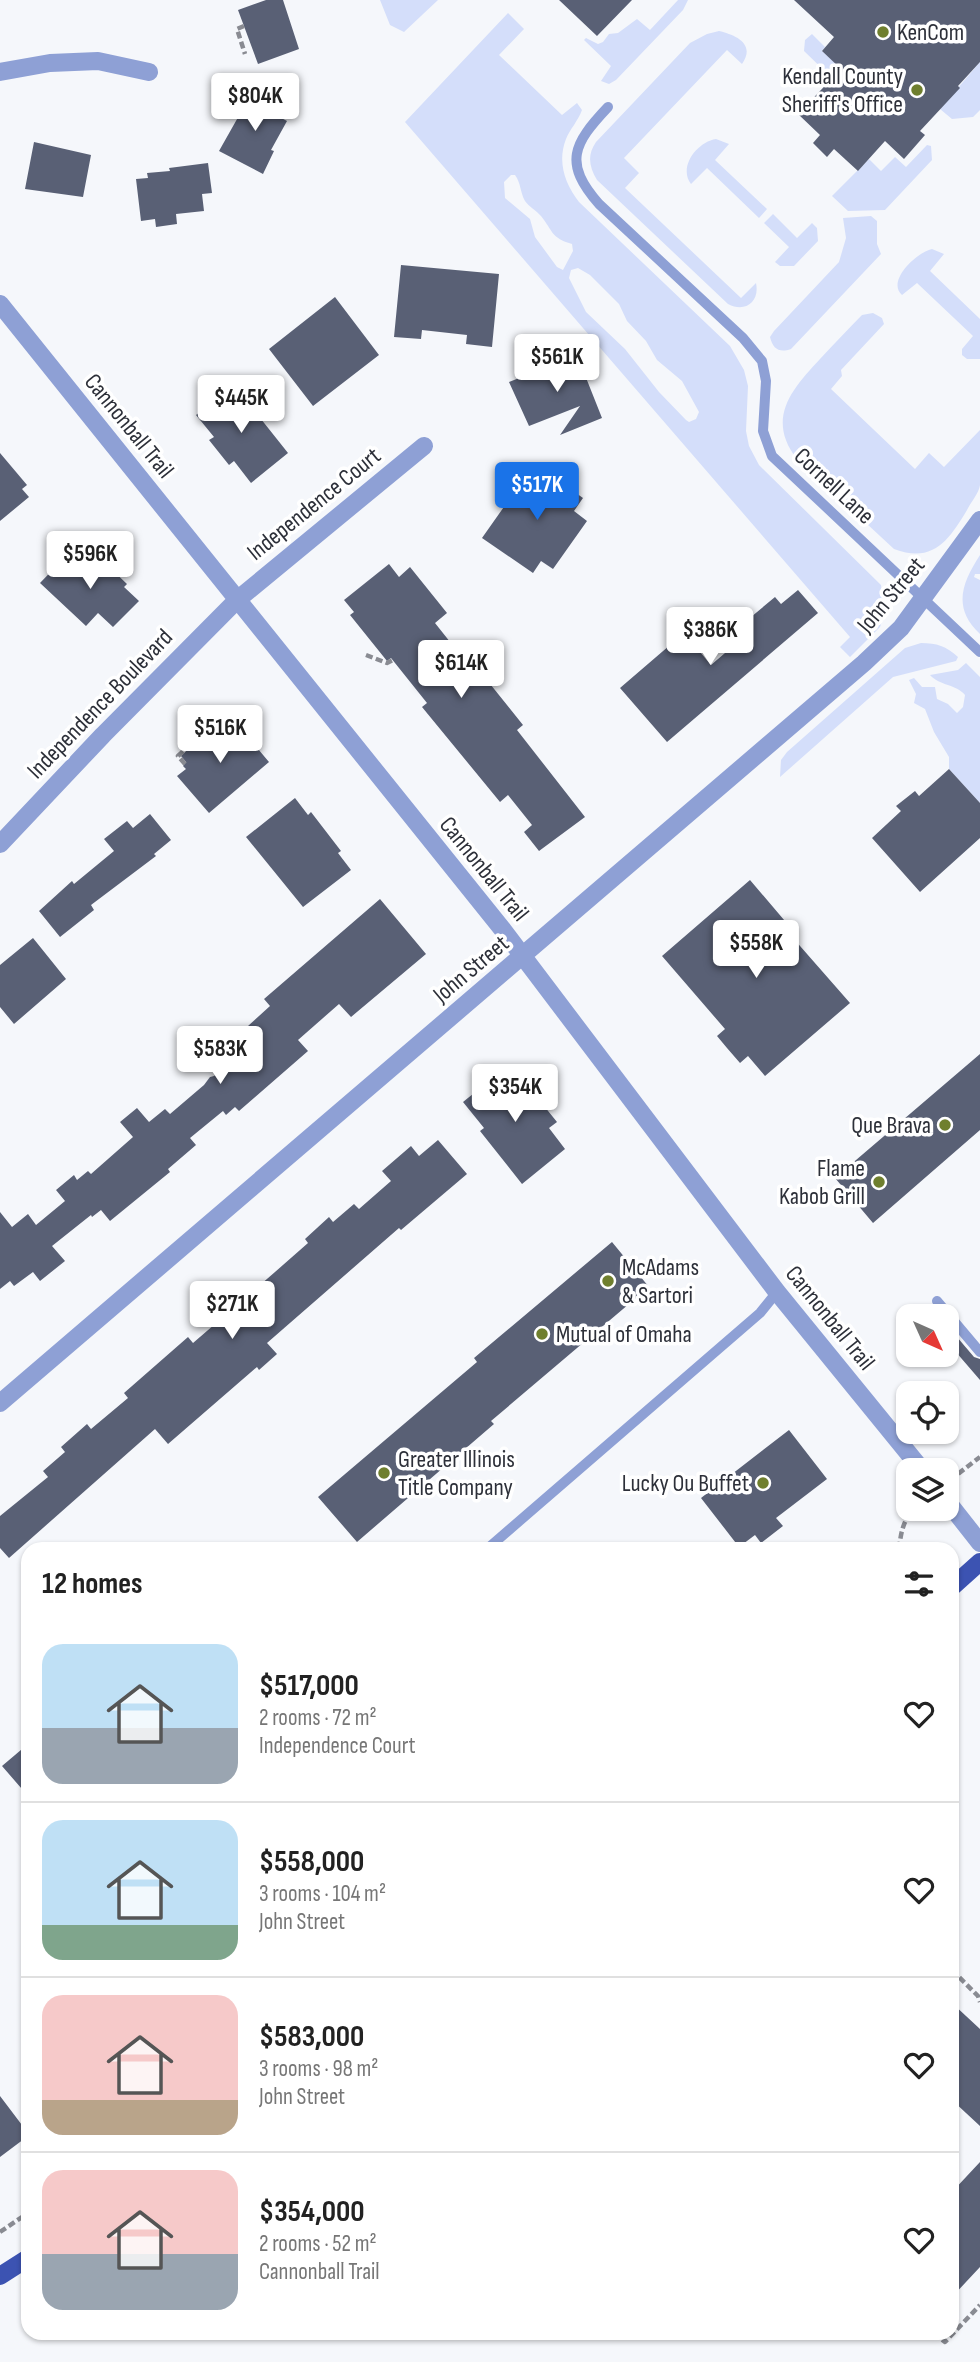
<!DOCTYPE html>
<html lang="en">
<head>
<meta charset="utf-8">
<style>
	:root { --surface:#fff; --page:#f6f6f6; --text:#222; --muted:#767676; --line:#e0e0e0; --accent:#1a73e8 }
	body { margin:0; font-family:"Sofia Sans Condensed",sans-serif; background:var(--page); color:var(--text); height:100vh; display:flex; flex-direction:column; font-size:26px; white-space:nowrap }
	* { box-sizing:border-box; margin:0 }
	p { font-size:23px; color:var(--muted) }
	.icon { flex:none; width:38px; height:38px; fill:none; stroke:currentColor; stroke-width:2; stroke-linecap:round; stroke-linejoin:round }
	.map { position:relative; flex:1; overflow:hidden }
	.sheet { position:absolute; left:21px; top:1542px; width:938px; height:798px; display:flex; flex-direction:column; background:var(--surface); border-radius:21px; box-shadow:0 2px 5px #0004 }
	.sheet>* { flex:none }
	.needle { width:46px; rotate:135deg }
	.buttons { position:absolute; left:896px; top:1304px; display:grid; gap:14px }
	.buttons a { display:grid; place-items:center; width:63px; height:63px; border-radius:14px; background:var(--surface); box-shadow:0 2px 5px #0004; font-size:35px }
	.price { position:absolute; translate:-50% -60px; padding:0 16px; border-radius:7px; background:#fff; color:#222; font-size:23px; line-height:46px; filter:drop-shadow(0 2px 4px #0008) }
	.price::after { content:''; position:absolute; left:50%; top:42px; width:21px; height:16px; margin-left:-10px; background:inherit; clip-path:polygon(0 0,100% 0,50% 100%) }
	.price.on { background:var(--accent); color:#fff }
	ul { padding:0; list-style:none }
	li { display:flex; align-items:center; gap:21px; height:175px; padding:0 21px }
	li+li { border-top:2px solid var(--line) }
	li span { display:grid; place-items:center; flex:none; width:196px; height:140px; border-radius:21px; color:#555 }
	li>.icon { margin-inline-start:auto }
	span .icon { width:84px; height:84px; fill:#fffc; stroke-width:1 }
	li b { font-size:30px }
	h2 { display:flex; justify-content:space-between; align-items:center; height:84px; padding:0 21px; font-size:30px }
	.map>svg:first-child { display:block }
	.green { fill:#d4defa; fill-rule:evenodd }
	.building { fill:#596075 }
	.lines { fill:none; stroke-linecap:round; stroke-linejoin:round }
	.path { stroke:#898b92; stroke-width:4.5; stroke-dasharray:7 3.5; stroke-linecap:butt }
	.lane { stroke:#8ea0d5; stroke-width:10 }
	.street { stroke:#8ea0d5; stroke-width:18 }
	.primary { stroke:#3c53b2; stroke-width:18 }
	.poi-dot { fill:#6f7f2e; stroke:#fff; stroke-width:2.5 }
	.labels { text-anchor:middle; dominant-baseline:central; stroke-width:7; stroke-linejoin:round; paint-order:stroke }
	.poi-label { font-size:24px; fill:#2d3039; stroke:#fff; text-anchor:start }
	.street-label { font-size:24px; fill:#2d3039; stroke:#fff }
</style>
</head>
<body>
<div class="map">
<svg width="980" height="2362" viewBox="0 0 980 2362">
	<rect width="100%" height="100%" fill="#f5f7fb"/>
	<path class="green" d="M380 0H438L404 32 390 25Z
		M678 0H688L683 10 616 80 609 84 601 81 611 66 584 40 586 38 598 44 603 42 609 34 618 33 637 19 650 30Z
		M508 13 524 29 499 55 562 115 577 103 582 110C578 121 570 129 566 139 557 162 565 184 579 202L730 346 744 370 748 386 746 431 749 446 759 465 881 585 885 613 880 627 850 657 840 647 850 637 405 122ZM511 175H515C521 183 520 192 525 201 529 207 536 210 541 216 553 231 551 238 572 244L573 251 563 270 557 267 535 237 530 219 505 198 504 182ZM578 268 590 275 619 304 627 321 646 341 657 360 682 381 699 412 696 419 689 422 686 420 659 392 625 349 586 312 569 278 571 270Z
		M719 31C736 35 756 44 742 64L727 50 624 158 639 173 625 188 741 298 756 283C760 302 745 313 728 304L597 180C589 167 587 155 596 142L690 43 707 34Z
		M812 34 825 47 822 51 844 71 835 81 804 51 805 40Z
		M980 62V110L973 117 952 119 940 109Z
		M716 139 729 144 715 160 767 209 759 218 707 168 691 184C678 167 697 142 716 139Z
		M927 145 931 146 932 160 885 210 848 211 832 196 869 159 881 171 895 157 906 167Z
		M773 214 797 238 812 223 817 228 818 241 794 266H780L775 262 789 247 764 223Z
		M871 216 877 221V244L881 254 791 349C779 353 773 349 770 337L774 331 839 262 846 238 843 218Z
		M932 249 944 254 930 271 980 319V359H967L962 355V349L973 336 917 283 902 295C886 281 917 252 932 249Z
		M873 313 882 318 884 324 841 370 842 376 831 389 915 469 929 453 944 467 980 430C980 447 980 468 980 485 979 493 971 502 967 510 949 540 933 564 894 549L797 459C766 419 791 390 820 359 834 344 848 329 862 315Z
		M980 555V574H975L974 577 980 580V634C952 608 962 583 980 555Z
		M921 643C937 643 946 646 958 657L956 661 893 677 780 777 781 760 787 752 905 648Z
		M966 663 980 677V803L949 769V757L934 732 925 709 914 703 916 694 909 680 914 678 922 687H935L937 699 948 704 957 713 963 707 965 695C956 684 940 686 930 675L958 670Z"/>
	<path class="building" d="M266 0H283L299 49 258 64 238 10Z
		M559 0H632L597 36Z
		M794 0H980V62L958 86 960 88 920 131 925 135 904 159 885 141 858 171 834 149 827 157 813 143 820 135 798 114 841 69 822 51 834 37Z
		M254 89 278 102 272 113 287 121 271 150 274 151 263 174 219 151Z
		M34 142 91 155 83 197 25 189Z
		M208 163 212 193 202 194 204 211 176 214 177 224 156 227 155 219 141 221 136 179 148 178 147 173 170 171 169 168Z
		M401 265 499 274 492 347 466 344 467 335 422 330 421 339 394 337Z
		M335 297 379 355 313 406 269 349Z
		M577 355 602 418 560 435 580 406 529 426 509 382Z
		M234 385 288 453 251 483 234 461 229 465 209 440 214 437 196 415Z
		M0 453 27 485 22 489 29 497 0 521Z
		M538 466 583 498 574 511 587 521 553 569 541 561 533 573 482 538 525 477 528 480Z
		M70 552 94 575 105 563 127 584 124 587 139 601 113 627 98 613 86 626 40 583Z
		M389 564 399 577 410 567 447 613 435 623 462 657 466 654 523 725 517 730 585 817 539 851 524 832 532 825 508 795 500 802 422 707 427 703 391 658 387 661 350 615 354 612 344 600Z
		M798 590 818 613 667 742 620 688 684 633 711 665 746 635 739 627 775 597 781 604Z
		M215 723 222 731 226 728 229 731 237 724 269 762 209 813 177 776 186 769 183 766 186 762 181 756Z
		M949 769 980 803V838L920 892 872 838 901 811 896 806 915 791 919 796Z
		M295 798 308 815 311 812 341 851 338 853 351 870 303 907 246 837Z
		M150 814 171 840 154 854 156 856 91 905 94 910 60 937 39 911 72 881 74 884 114 851 104 839 127 821 133 828Z
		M750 880 790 927 786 930 850 1003 765 1076 748 1056 740 1063 727 1048 717 1036 725 1029 662 956Z
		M380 899 426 954 351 1017 339 1004 298 1040 308 1051 239 1111 235 1107 226 1115 223 1111 190 1138 196 1145 168 1169 170 1172 110 1221 101 1210 92 1217 91 1215 52 1246 65 1261 40 1281 33 1272 14 1286 10 1281 0 1289V1212L12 1227 28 1214 36 1225 65 1201 56 1190 74 1175 77 1180 88 1171 91 1174 133 1137 120 1122 137 1108 149 1122 165 1109 170 1114 204 1085 210 1077 214 1076 259 1038 248 1026 270 1006 264 999Z
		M33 938 66 979 14 1024 0 1007V965Z
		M980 1054V1130L873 1223 835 1178Z
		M510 1064 557 1122 549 1128 565 1149 522 1184 480 1131 484 1128 463 1102Z
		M438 1140 467 1174 401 1230 399 1228 267 1343 277 1354 259 1370 257 1367 168 1444 155 1429 9 1558 0 1548V1516L48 1477 43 1471 65 1452 61 1447 87 1424 91 1429 128 1398 124 1393 188 1337 193 1343 229 1312 224 1307 248 1286 253 1291 275 1272 308 1243 305 1239 329 1217 333 1222 354 1204 359 1209 391 1181 382 1171 411 1146 419 1156Z
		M612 1242 649 1287 491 1421 494 1424 357 1542 318 1497 477 1362 474 1358Z
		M957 1337 974 1357 980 1359V1380L949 1344Z
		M789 1430 827 1479 776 1518 783 1526 761 1543 755 1535 739 1547 701 1498Z
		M28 1744V1796L2 1766Z
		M952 2003 980 2029V2126L952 2100Z
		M0 2096 28 2133V2136L0 2157Z
		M980 2162V2267L952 2297V2192Z"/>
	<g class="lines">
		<path class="path" d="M244 26 237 29 245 54
			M366 655 387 663 393 660
			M185 764 178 756 215 721 224 729
			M950 1480 980 1457
			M899 1549C901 1532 903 1519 916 1508
			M952 1970 978 1996 980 2002
			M0 2232 28 2213
			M934 2333 945 2342 980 2305"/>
		<path class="lane" d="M608 107C573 144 563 163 599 204L743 338 762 361 766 381 763 431 772 456 980 652
			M937 1301 980 1352
			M487 1549 760 1313 777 1292"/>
		<path class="street" d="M0 72 50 63 98 61 149 72
			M0 304 503 930 777 1292 922 1470
			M0 844 103 735 237 600 424 446
			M0 1403 864 663 901 628 980 520
			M947 1501 980 1543"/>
		<path class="primary" d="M952 1587 980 1562
			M0 2276 28 2258"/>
	</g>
	<g class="poi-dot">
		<circle cx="883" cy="32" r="7"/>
		<circle cx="917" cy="90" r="7"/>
		<circle cx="945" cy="1125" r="7"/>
		<circle cx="879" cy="1182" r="7"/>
		<circle cx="608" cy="1281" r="7"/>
		<circle cx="542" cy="1334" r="7"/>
		<circle cx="384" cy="1473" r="7"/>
		<circle cx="763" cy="1483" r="7"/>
	</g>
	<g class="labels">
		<g class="poi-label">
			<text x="897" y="32">KenCom</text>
			<text x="903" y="76" text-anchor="end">Kendall County<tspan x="903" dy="28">Sheriff's Office</tspan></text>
			<text x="931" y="1125" text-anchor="end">Que Brava</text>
			<text x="865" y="1168" text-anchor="end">Flame<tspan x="865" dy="28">Kabob Grill</tspan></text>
			<text x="622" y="1267">McAdams<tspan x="622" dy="28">&amp; Sartori</tspan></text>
			<text x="556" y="1334">Mutual of Omaha</text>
			<text x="398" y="1459">Greater Illinois<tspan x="398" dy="28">Title Company</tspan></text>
			<text x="749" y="1483" text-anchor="end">Lucky Ou Buffet</text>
		</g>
		<g class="street-label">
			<text transform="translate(129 426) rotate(51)">Cannonball Trail</text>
			<text transform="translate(834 486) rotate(43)">Cornell Lane</text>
			<text transform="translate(314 504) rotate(-39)">Independence Court</text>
			<text transform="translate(891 595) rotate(-50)">John Street</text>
			<text transform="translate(100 704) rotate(-46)">Independence Boulevard</text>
			<text transform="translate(484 869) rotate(51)">Cannonball Trail</text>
			<text transform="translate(471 969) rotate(-40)">John Street</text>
			<text transform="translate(830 1318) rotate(51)">Cannonball Trail</text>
		</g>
	</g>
</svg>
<div class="buttons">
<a><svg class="needle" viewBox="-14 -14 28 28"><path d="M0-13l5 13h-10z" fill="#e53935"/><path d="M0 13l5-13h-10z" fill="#767676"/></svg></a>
<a><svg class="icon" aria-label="locate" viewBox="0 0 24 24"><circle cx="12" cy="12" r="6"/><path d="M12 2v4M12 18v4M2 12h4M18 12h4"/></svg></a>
<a><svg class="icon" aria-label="layers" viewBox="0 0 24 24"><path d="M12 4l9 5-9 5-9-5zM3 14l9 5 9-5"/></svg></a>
</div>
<b class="price" style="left:255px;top:133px">$804K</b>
<b class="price" style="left:557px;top:394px">$561K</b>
<b class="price" style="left:241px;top:435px">$445K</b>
<b class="price on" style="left:537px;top:522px">$517K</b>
<b class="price" style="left:90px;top:591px">$596K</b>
<b class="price" style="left:710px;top:667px">$386K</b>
<b class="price" style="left:461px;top:700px">$614K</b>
<b class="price" style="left:220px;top:765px">$516K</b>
<b class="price" style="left:756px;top:980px">$558K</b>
<b class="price" style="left:220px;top:1086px">$583K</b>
<b class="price" style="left:515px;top:1124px">$354K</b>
<b class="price" style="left:232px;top:1341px">$271K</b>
<section class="sheet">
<h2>12 homes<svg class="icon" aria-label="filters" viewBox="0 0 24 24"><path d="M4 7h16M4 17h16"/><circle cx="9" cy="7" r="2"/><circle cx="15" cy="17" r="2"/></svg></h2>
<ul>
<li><span style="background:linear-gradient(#bfe0f5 60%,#9aa5b1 0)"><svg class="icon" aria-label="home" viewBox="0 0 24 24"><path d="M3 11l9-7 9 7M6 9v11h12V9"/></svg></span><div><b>$517,000</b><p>2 rooms · 72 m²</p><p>Independence Court</p></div><svg class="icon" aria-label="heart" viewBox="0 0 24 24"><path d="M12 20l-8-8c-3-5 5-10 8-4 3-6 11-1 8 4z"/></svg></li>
<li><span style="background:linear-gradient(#bfe0f5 75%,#7fa58c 0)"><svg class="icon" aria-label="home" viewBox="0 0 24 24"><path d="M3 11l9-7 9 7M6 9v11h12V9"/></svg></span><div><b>$558,000</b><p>3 rooms · 104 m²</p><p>John Street</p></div><svg class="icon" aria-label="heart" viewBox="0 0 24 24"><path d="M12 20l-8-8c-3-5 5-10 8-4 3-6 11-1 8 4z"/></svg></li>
<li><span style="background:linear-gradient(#f6c9c9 75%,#b9a48a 0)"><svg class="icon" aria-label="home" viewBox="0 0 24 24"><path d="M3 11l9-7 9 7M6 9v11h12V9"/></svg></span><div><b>$583,000</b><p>3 rooms · 98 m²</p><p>John Street</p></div><svg class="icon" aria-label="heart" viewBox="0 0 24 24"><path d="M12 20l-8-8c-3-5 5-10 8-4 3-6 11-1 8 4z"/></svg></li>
<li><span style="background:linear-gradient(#f6c9c9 60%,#9aa5b1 0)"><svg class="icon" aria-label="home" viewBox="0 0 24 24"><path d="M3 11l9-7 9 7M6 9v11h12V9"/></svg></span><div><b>$354,000</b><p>2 rooms · 52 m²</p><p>Cannonball Trail</p></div><svg class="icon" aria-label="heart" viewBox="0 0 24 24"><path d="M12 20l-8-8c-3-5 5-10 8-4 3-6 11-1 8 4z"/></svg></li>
</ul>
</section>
</div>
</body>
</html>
